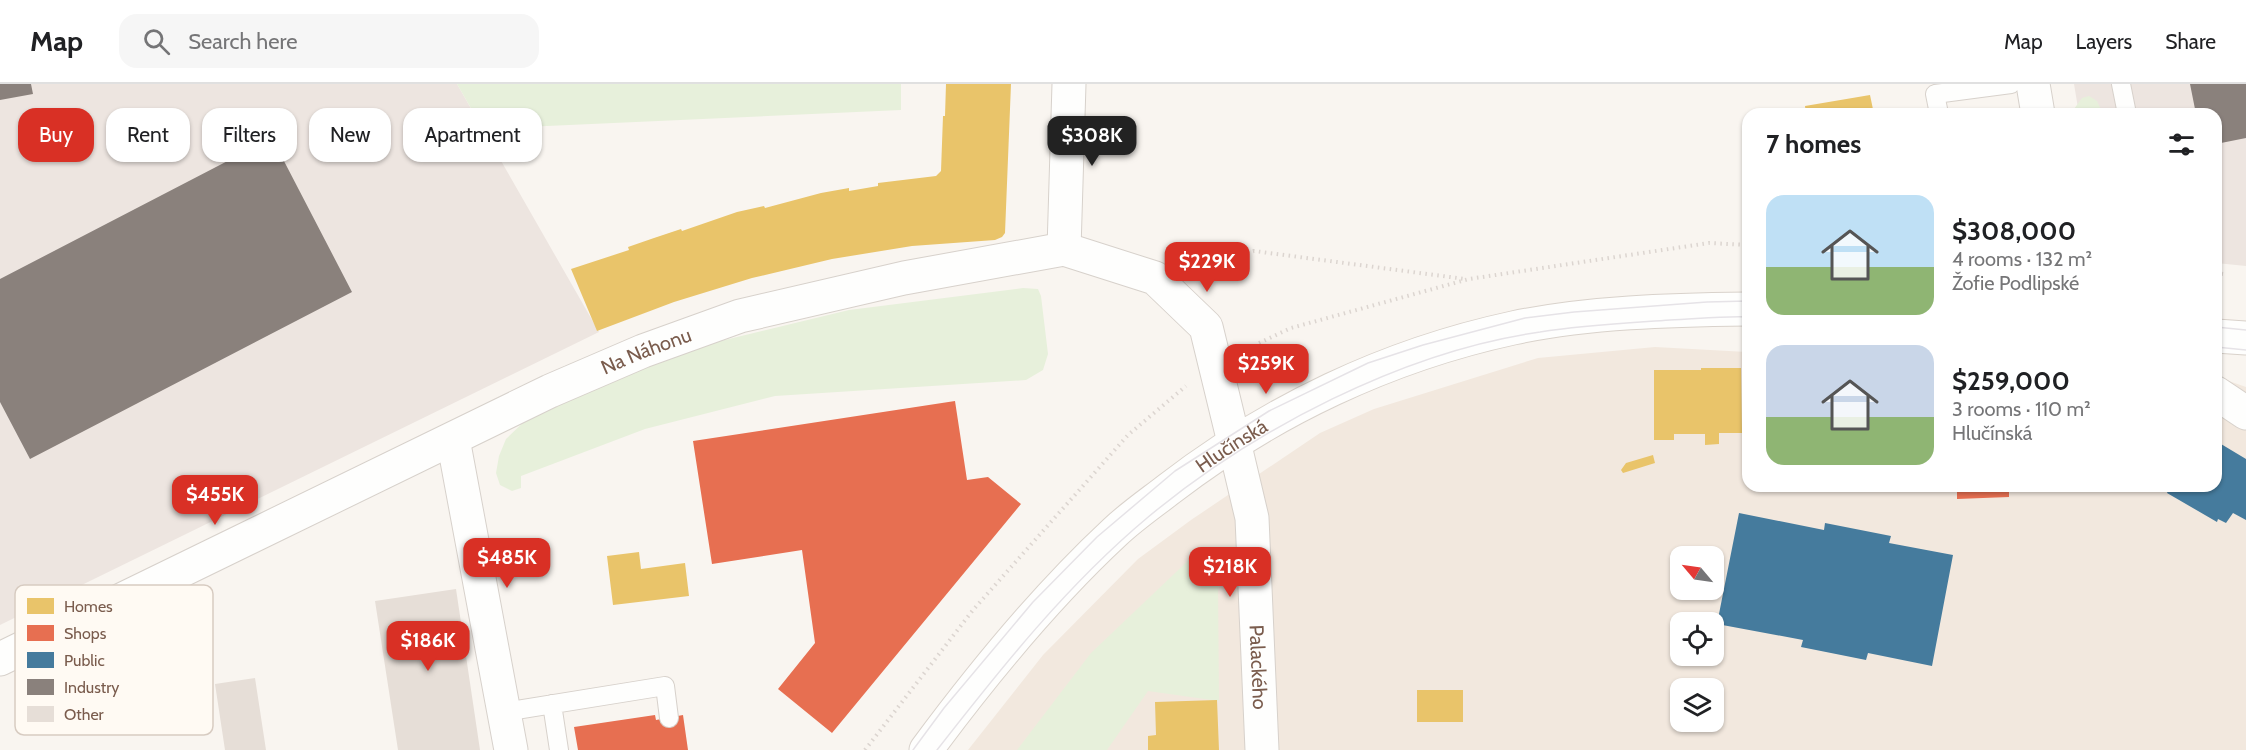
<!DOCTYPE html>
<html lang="en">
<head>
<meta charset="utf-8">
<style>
	:root { --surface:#fff; --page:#f6f6f6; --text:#202124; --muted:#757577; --line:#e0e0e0; --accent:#d93025 }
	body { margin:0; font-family:Cabin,sans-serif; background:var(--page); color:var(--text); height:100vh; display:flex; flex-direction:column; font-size:22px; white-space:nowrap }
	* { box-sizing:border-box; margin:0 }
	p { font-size:20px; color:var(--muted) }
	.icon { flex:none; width:33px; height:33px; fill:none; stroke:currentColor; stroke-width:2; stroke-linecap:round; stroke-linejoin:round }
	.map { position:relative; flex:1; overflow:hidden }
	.sheet { position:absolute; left:1742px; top:24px; width:480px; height:384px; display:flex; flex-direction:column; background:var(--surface); border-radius:18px; box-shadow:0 2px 4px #0004 }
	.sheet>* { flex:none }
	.guide { position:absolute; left:18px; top:24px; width:570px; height:54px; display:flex; gap:12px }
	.needle { width:39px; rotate:299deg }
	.buttons { position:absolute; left:1670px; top:462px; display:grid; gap:12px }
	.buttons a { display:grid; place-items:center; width:54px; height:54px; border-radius:12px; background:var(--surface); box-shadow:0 2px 4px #0004; font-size:30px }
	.price { position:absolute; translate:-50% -51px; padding:0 14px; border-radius:12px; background:var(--accent); color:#fff; font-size:20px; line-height:39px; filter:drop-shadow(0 2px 3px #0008) }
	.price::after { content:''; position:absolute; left:50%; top:36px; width:18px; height:14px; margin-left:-9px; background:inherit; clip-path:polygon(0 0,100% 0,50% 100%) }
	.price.current { background:#222; color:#fff }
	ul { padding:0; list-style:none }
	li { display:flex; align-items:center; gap:18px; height:150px; padding:0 24px }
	li span { display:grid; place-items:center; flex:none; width:168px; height:120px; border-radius:18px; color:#555 }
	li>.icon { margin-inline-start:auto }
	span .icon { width:72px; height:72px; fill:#fffc; stroke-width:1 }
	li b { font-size:26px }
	h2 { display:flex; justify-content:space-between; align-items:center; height:72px; padding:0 24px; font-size:26px }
	.chip { padding:0 21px; border-radius:18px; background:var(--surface); box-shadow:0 2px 4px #0004; font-size:21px; line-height:54px }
	.chip.current { background:var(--accent); color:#fff }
	header { display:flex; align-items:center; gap:36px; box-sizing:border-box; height:84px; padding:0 30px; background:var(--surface); border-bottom:2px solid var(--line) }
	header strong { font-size:28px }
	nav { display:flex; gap:33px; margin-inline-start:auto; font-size:21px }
	.search { width:420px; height:54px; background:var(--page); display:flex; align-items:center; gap:15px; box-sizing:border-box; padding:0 21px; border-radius:18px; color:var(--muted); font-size:22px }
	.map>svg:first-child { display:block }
	.residential { fill:#f2e8de; fill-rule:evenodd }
	.industrial { fill:#ede5e0 }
	.green { fill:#e7f0db }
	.homes { fill:#e9c46a }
	.shops { fill:#e76f51 }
	.public { fill:#457b9d }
	.industry { fill:#8a817c }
	.building { fill:#e6ded7 }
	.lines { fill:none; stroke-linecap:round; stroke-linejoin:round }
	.lane-casing { stroke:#d7d1cb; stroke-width:20 }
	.street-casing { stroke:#d7d1cb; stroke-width:35 }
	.secondary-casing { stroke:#d9d2cb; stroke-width:35 }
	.path { stroke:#dcd5d0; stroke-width:4; stroke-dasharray:1.5 4.5; stroke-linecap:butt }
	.lane { stroke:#fefefd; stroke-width:18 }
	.street { stroke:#fefefd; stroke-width:33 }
	.secondary { stroke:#fefefd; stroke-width:33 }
	.tram { stroke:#e6e3e7; stroke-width:1.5 }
	.labels { text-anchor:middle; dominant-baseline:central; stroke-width:6; stroke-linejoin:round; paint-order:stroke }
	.street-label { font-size:20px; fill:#7a5c4d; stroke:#fffaf3 }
	.key { fill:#fffaf3; stroke:#d7cbc1; stroke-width:1.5 }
	.key-label { font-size:16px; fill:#7a5c4d }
</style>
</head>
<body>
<header>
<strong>Map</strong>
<div class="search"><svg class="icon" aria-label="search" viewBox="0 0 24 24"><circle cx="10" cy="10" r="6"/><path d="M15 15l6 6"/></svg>Search here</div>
<nav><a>Map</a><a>Layers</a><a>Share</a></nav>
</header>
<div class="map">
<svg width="2246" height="666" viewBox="0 0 2246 666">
	<rect width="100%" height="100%" fill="#f9f5f0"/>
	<path class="residential" d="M1655 263 1747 268 1748 402H2216V295L2226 296 2246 303V666H968L1043 571 1138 475 1191 436 1320 349 1374 325 1538 274ZM1680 472H1713V506H1680ZM1680 538H1713V572H1680ZM1680 604H1713V638H1680Z"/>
	<path class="industrial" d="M0 0H457L599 248 0 541Z
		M2074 0H2246V182L2216 179V30H2079Z"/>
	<path class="green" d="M457 0H901V26L483 45Z
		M2089 12 2097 17 2103 30H2075L2074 25 2082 14Z
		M1023 204 1038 205 1041 212 1048 270 1043 286 1026 296 775 312 645 345 521 392V404L512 407 500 401 496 389 499 372 506 355 530 332 671 269 849 226Z
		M1211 470 1218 499 1219 617 1148 607 1107 666H1017L1091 569 1194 471Z"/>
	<path class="homes" d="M946 0H1011L1005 149 1002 153 995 156 912 162 832 175 752 194 674 218 597 247 571 185 629 166 628 163 654 154 681 145 682 147 737 128 764 122 765 124 821 109 849 104V107L878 102V99L936 92 941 87 943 32H945Z
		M1870 11 1874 30H1806L1805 22Z
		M1701 284H1741L1742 349H1719V360L1705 361V350H1674V356H1654V286H1701Z
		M1653 371 1655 379 1623 389 1621 386 1626 379Z
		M639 468 641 485 685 479 689 512 613 521 607 472Z
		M1417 606H1463V638H1417Z
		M1217 616 1219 666H1148V652L1156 651 1155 618Z"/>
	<path class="shops" d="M955 317 967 396 988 393 1021 420 832 649 778 605 815 559 802 466 712 480 693 357Z
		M1957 402H2009V413L1957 415Z
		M655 631 656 636 683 631 688 666H578L574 643Z"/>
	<path class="public" d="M2216 357 2246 375V436L2233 429 2226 439 2218 435 2217 438 2167 409 2170 402H2216Z
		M1739 429 1824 446 1825 439 1891 452 1889 459 1953 471 1932 582 1868 569 1866 576 1801 563 1803 556 1717 540Z"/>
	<path class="industry" d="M0 0H31L33 10 0 16Z
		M2190 0H2246V54L2216 60V30H2196Z
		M272 54 352 208 30 375 0 318V195Z"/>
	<path class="building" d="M456 505 480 666H398L375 517Z
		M255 594 266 666H225L215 600Z"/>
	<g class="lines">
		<defs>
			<path id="lane" d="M2121 0 2127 30
				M1939 30 1935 10 2011 0
				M552 620 559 666
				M504 628 665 602 669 634"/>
			<g id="street">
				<path d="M2033 0 2038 30"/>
				<path d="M1064 165 1069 0"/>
				<path d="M2216 309 2246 329"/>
				<path d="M453 355 511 666"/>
				<path id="s1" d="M0 575 550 307 643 267 740 232 904 194 1064 165 1155 194 1206 243 1234 358 1252 434 1262 666"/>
			</g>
			<g id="secondary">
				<path d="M2216 252 2246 254"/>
				<path id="s2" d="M926 666C983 589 1045 513 1115 448 1132 432 1151 419 1169 405 1270 327 1388 271 1513 244 1588 228 1671 226 1748 225"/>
			</g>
		</defs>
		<use href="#lane" class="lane-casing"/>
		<use href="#street" class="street-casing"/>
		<use href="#secondary" class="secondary-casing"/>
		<path class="path" d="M1195 183 1254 167 1465 195
			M2216 189 2223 190
			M1259 259 1291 244 1469 195 1709 159 1748 161
			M865 666 973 526 1128 351 1186 302"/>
		<use href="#lane" class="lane"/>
		<use href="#street" class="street"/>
		<use href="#secondary" class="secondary"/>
		<path class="tram" d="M2216 243 2246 246
			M2216 263 2246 266
			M913 666 944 624 1033 518 1097 453 1175 387 1269 327 1368 279 1423 261 1525 234 1574 228 1707 218 1748 217
			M937 666C1001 584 1067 501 1147 434 1252 346 1404 267 1540 248 1583 241 1627 239 1670 236 1696 235 1722 232 1748 233"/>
	</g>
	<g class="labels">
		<g class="street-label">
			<text stroke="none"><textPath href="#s1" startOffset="716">Na Náhonu</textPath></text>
			<text stroke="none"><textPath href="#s2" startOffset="434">Hlučínská</textPath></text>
			<text stroke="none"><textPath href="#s1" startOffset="1659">Palackého</textPath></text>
		</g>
	</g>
	<rect x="15" y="501" width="198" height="150" rx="9" class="key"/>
	<rect x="27" y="514" width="27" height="16" fill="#e9c46a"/>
	<rect x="27" y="541" width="27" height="16" fill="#e76f51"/>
	<rect x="27" y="568" width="27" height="16" fill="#457b9d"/>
	<rect x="27" y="595" width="27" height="16" fill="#8a817c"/>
	<rect x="27" y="622" width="27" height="16" fill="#e6ded7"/>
	<g class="key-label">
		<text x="64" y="528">Homes</text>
		<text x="64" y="555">Shops</text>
		<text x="64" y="582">Public</text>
		<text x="64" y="609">Industry</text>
		<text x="64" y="636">Other</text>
	</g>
</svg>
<div class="buttons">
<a><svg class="needle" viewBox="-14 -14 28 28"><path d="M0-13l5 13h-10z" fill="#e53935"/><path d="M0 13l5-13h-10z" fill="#757577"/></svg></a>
<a><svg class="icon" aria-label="locate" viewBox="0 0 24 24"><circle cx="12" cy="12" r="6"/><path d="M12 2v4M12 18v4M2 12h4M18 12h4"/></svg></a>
<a><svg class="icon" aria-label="layers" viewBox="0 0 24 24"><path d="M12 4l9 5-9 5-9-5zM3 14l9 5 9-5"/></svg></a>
</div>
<b class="price current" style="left:1092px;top:83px">$308K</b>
<b class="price" style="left:1207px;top:209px">$229K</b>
<b class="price" style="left:1266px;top:311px">$259K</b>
<b class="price" style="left:215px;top:442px">$455K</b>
<b class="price" style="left:507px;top:505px">$485K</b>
<b class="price" style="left:1230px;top:514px">$218K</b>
<b class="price" style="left:428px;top:588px">$186K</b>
<div class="guide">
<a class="chip current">Buy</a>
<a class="chip">Rent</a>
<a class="chip">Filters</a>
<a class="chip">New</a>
<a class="chip">Apartment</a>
</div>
<section class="sheet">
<h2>7 homes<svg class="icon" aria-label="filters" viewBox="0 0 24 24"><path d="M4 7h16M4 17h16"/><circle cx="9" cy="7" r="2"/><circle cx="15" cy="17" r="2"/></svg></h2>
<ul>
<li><span style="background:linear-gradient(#bfe0f5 60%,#8fb573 0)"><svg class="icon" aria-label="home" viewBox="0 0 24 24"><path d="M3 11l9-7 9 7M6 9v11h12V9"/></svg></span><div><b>$308,000</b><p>4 rooms · 132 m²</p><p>Žofie Podlipské</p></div></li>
<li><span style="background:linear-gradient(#c9d6e8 60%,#8fb573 0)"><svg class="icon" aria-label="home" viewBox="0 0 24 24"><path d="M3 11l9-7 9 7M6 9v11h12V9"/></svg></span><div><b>$259,000</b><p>3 rooms · 110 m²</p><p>Hlučínská</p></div></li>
</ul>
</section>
</div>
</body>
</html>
